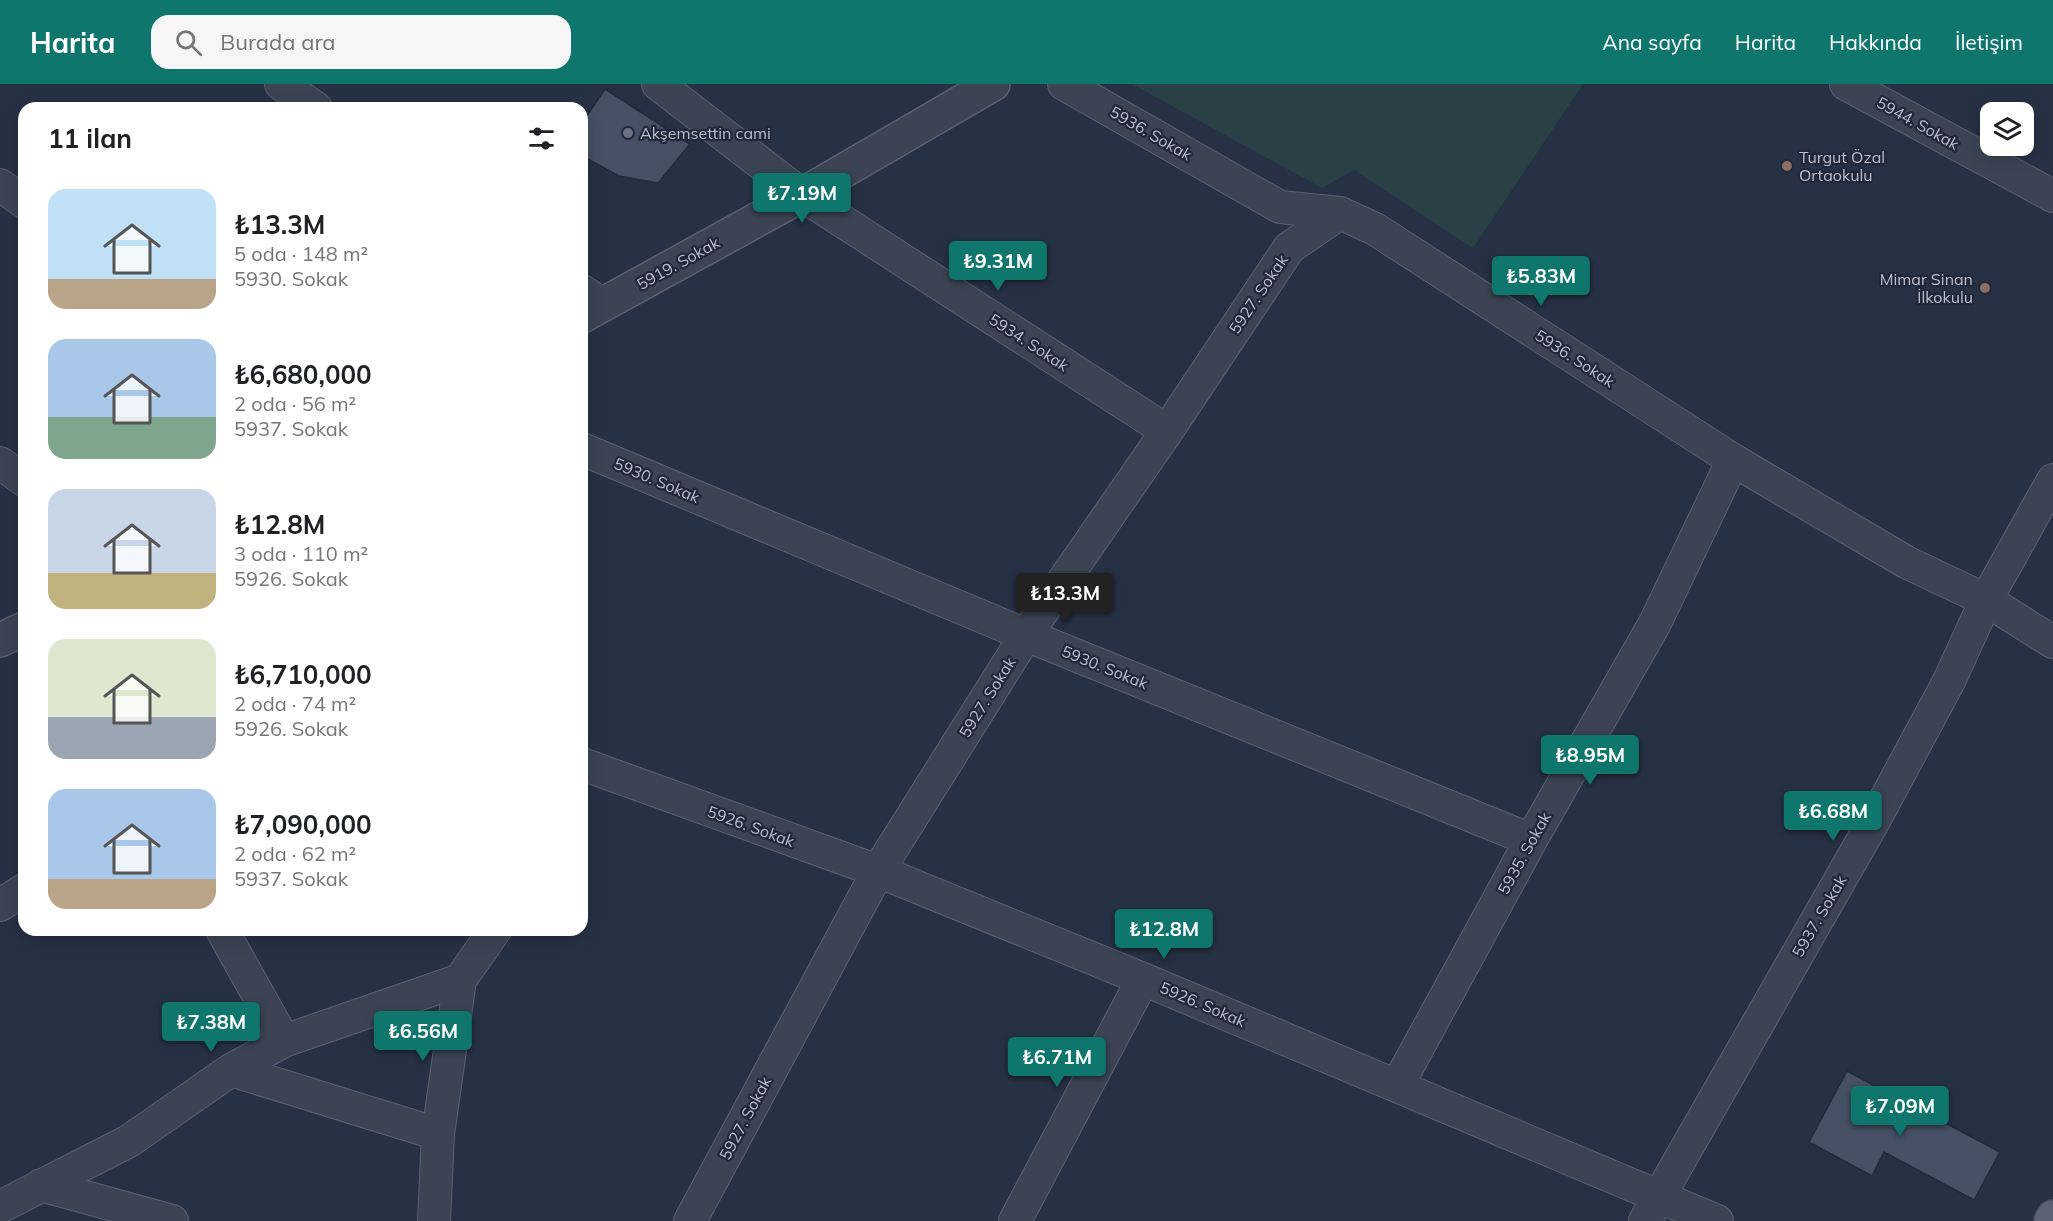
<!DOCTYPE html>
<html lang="tr">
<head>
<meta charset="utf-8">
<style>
	:root { --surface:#fff; --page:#f6f6f6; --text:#202124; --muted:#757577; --accent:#0f766e }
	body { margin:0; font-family:Mulish,sans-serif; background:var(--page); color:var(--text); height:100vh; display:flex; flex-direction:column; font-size:22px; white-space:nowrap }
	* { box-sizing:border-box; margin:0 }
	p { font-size:20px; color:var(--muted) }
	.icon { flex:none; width:33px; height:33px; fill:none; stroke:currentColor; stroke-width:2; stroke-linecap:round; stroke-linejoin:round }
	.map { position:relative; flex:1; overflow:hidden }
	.side { position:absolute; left:18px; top:18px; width:570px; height:834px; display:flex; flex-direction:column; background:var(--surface); border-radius:18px; box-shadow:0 3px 15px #0003 }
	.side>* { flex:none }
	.tools { position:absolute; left:1980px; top:18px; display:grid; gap:12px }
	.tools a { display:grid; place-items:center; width:54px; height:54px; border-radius:12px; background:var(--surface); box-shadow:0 3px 15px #0003; font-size:30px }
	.price { position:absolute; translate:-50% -51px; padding:0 14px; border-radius:6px; background:var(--accent); color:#fff; font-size:20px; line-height:39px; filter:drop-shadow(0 2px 3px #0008) }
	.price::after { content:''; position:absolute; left:50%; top:36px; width:18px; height:14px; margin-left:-9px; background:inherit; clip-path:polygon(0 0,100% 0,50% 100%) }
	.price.active { background:#222; color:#fff }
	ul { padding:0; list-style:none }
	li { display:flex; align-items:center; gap:18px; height:150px; padding:0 30px }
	li span { display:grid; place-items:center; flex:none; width:168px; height:120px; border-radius:18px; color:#555 }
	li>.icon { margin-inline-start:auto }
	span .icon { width:72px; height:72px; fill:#fffc; stroke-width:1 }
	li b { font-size:26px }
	h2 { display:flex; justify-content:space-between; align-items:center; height:72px; padding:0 30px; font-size:26px }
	header { display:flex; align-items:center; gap:36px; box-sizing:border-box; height:84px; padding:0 30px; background:var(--accent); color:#fff }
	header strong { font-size:28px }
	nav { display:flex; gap:33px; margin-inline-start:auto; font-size:21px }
	.search { width:420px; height:54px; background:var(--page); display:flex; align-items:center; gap:15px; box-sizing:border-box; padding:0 21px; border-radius:18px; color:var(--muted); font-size:22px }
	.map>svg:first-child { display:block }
	.green { fill:#294046 }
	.building { fill:#465167; stroke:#222a3c; stroke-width:1.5 }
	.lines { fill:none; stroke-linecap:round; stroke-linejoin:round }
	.minor-casing { stroke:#5a6171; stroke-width:34 }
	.tertiary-casing { stroke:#5a6171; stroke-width:36 }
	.primary-casing { stroke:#454c5d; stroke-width:36 }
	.minor { stroke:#3c4454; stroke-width:32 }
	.tertiary { stroke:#3c4454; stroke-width:33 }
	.primary { stroke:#5a6274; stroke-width:33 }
	.worship-dot { fill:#6b7280; stroke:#20283a; stroke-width:2 }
	.education-dot { fill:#8d6e63; stroke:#20283a; stroke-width:2 }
	.labels { text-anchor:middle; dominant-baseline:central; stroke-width:4.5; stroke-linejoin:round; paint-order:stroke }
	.street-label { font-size:16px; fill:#babfcd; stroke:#20283a }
	.poi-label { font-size:16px; fill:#babfcd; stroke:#20283a; text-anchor:start }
</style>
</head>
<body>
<header>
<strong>Harita</strong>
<div class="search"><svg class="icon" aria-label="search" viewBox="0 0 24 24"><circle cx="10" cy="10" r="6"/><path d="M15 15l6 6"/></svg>Burada ara</div>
<nav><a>Ana sayfa</a><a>Harita</a><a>Hakkında</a><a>İletişim</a></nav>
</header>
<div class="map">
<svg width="2053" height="1137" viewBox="0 0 2053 1137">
	<rect width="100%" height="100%" fill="#273145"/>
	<path class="green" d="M1132 0H1583L1473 164 1354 86 1322 104Z"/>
	<path class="building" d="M605 5 690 60 658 99 619 92 582 72V39Z
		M1847 987 2000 1068 1974 1116 1884 1068 1872 1092 1809 1058Z"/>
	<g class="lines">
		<defs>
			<path id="minor" d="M281 0 316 24
				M658 0 802 111 1167 347
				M1064 0 1280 123 1340 129 1375 145 1733 376 1906 478 1986 516 2053 558
				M1846 0 2053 112
				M0 101 24 118
				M582 207 602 220
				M582 365 1026 551 1531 756
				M0 379 24 396
				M582 680 878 787 1143 895 1717 1137
				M0 821 24 806
				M222 846 284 957
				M231 986 438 1050
				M1397 1002 1531 756 1655 539 1733 376
				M41 1101 172 1137
				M0 1123 129 1057 231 986 284 957 460 896
				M434 1137 438 1050 460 896 495 846
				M690 1137 878 787 1026 551 1167 347 1289 164 1340 129
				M1015 1137 1143 895
				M1645 1137 1876 733 1949 597 1986 516 2053 396"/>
			<path id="tertiary" d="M582 232 802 111 993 0
				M0 556 24 545"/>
			<path id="primary" d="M2051 1137 2053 1133"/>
		</defs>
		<use href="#minor" class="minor-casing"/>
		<use href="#tertiary" class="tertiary-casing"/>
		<use href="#primary" class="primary-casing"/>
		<use href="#minor" class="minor"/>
		<use href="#tertiary" class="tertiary"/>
		<use href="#primary" class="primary"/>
	</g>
	<circle class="worship-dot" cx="628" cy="49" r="6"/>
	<g class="education-dot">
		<circle cx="1787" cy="82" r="6"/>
		<circle cx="1985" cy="204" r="6"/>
	</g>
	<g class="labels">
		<g class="street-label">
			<text transform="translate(1918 39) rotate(29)">5944. Sokak</text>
			<text transform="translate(1151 49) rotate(30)">5936. Sokak</text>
			<text transform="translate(678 179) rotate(-29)">5919. Sokak</text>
			<text transform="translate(1258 210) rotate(-56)">5927. Sokak</text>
			<text transform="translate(1029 258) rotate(33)">5934. Sokak</text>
			<text transform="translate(1575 274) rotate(33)">5936. Sokak</text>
			<text transform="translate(657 396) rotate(23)">5930. Sokak</text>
			<text transform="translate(1105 583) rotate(22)">5930. Sokak</text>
			<text transform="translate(987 613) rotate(-58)">5927. Sokak</text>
			<text transform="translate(751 742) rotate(20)">5926. Sokak</text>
			<text transform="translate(1524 769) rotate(-61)">5935. Sokak</text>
			<text transform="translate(1819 832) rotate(-60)">5937. Sokak</text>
			<text transform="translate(1203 920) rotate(23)">5926. Sokak</text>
			<text transform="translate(745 1034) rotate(-62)">5927. Sokak</text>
		</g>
		<g class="poi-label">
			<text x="640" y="49">Akşemsettin cami</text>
			<text x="1799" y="73">Turgut Özal<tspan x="1799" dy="18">Ortaokulu</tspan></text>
			<text x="1973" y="195" text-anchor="end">Mimar Sinan<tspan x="1973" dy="18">İlkokulu</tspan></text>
		</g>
	</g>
</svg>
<div class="tools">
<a><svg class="icon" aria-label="layers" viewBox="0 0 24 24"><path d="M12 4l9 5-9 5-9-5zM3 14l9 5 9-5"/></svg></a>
</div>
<b class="price" style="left:802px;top:140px">₺7.19M</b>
<b class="price" style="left:998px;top:208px">₺9.31M</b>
<b class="price" style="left:1541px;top:223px">₺5.83M</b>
<b class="price active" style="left:1065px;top:540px">₺13.3M</b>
<b class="price" style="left:1590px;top:702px">₺8.95M</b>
<b class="price" style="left:1833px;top:758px">₺6.68M</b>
<b class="price" style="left:1164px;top:876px">₺12.8M</b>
<b class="price" style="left:211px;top:969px">₺7.38M</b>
<b class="price" style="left:423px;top:978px">₺6.56M</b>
<b class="price" style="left:1057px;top:1004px">₺6.71M</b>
<b class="price" style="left:1900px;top:1053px">₺7.09M</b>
<section class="side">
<h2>11 ilan<svg class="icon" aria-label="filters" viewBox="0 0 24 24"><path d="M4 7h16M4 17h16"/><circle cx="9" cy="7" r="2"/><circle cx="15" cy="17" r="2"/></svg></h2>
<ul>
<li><span style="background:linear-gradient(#bfe0f5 75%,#b9a48a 0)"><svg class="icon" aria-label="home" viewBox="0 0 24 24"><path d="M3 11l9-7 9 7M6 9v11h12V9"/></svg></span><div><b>₺13.3M</b><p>5 oda · 148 m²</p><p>5930. Sokak</p></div></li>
<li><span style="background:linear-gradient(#a9c7e8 65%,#7fa58c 0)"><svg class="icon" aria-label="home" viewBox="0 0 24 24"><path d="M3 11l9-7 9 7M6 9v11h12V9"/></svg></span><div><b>₺6,680,000</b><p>2 oda · 56 m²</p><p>5937. Sokak</p></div></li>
<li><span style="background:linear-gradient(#c9d6e8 70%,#c2b280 0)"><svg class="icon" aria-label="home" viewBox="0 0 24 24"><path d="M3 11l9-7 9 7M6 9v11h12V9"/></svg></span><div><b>₺12.8M</b><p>3 oda · 110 m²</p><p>5926. Sokak</p></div></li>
<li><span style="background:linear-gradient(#dfe7d0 65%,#9aa5b1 0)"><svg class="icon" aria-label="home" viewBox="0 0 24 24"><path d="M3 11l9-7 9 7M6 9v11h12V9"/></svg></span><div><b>₺6,710,000</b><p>2 oda · 74 m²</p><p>5926. Sokak</p></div></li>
<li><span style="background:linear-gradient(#a9c7e8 75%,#b9a48a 0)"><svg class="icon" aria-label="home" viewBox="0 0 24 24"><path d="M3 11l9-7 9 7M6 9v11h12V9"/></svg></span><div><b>₺7,090,000</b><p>2 oda · 62 m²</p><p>5937. Sokak</p></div></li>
</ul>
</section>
</div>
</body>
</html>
